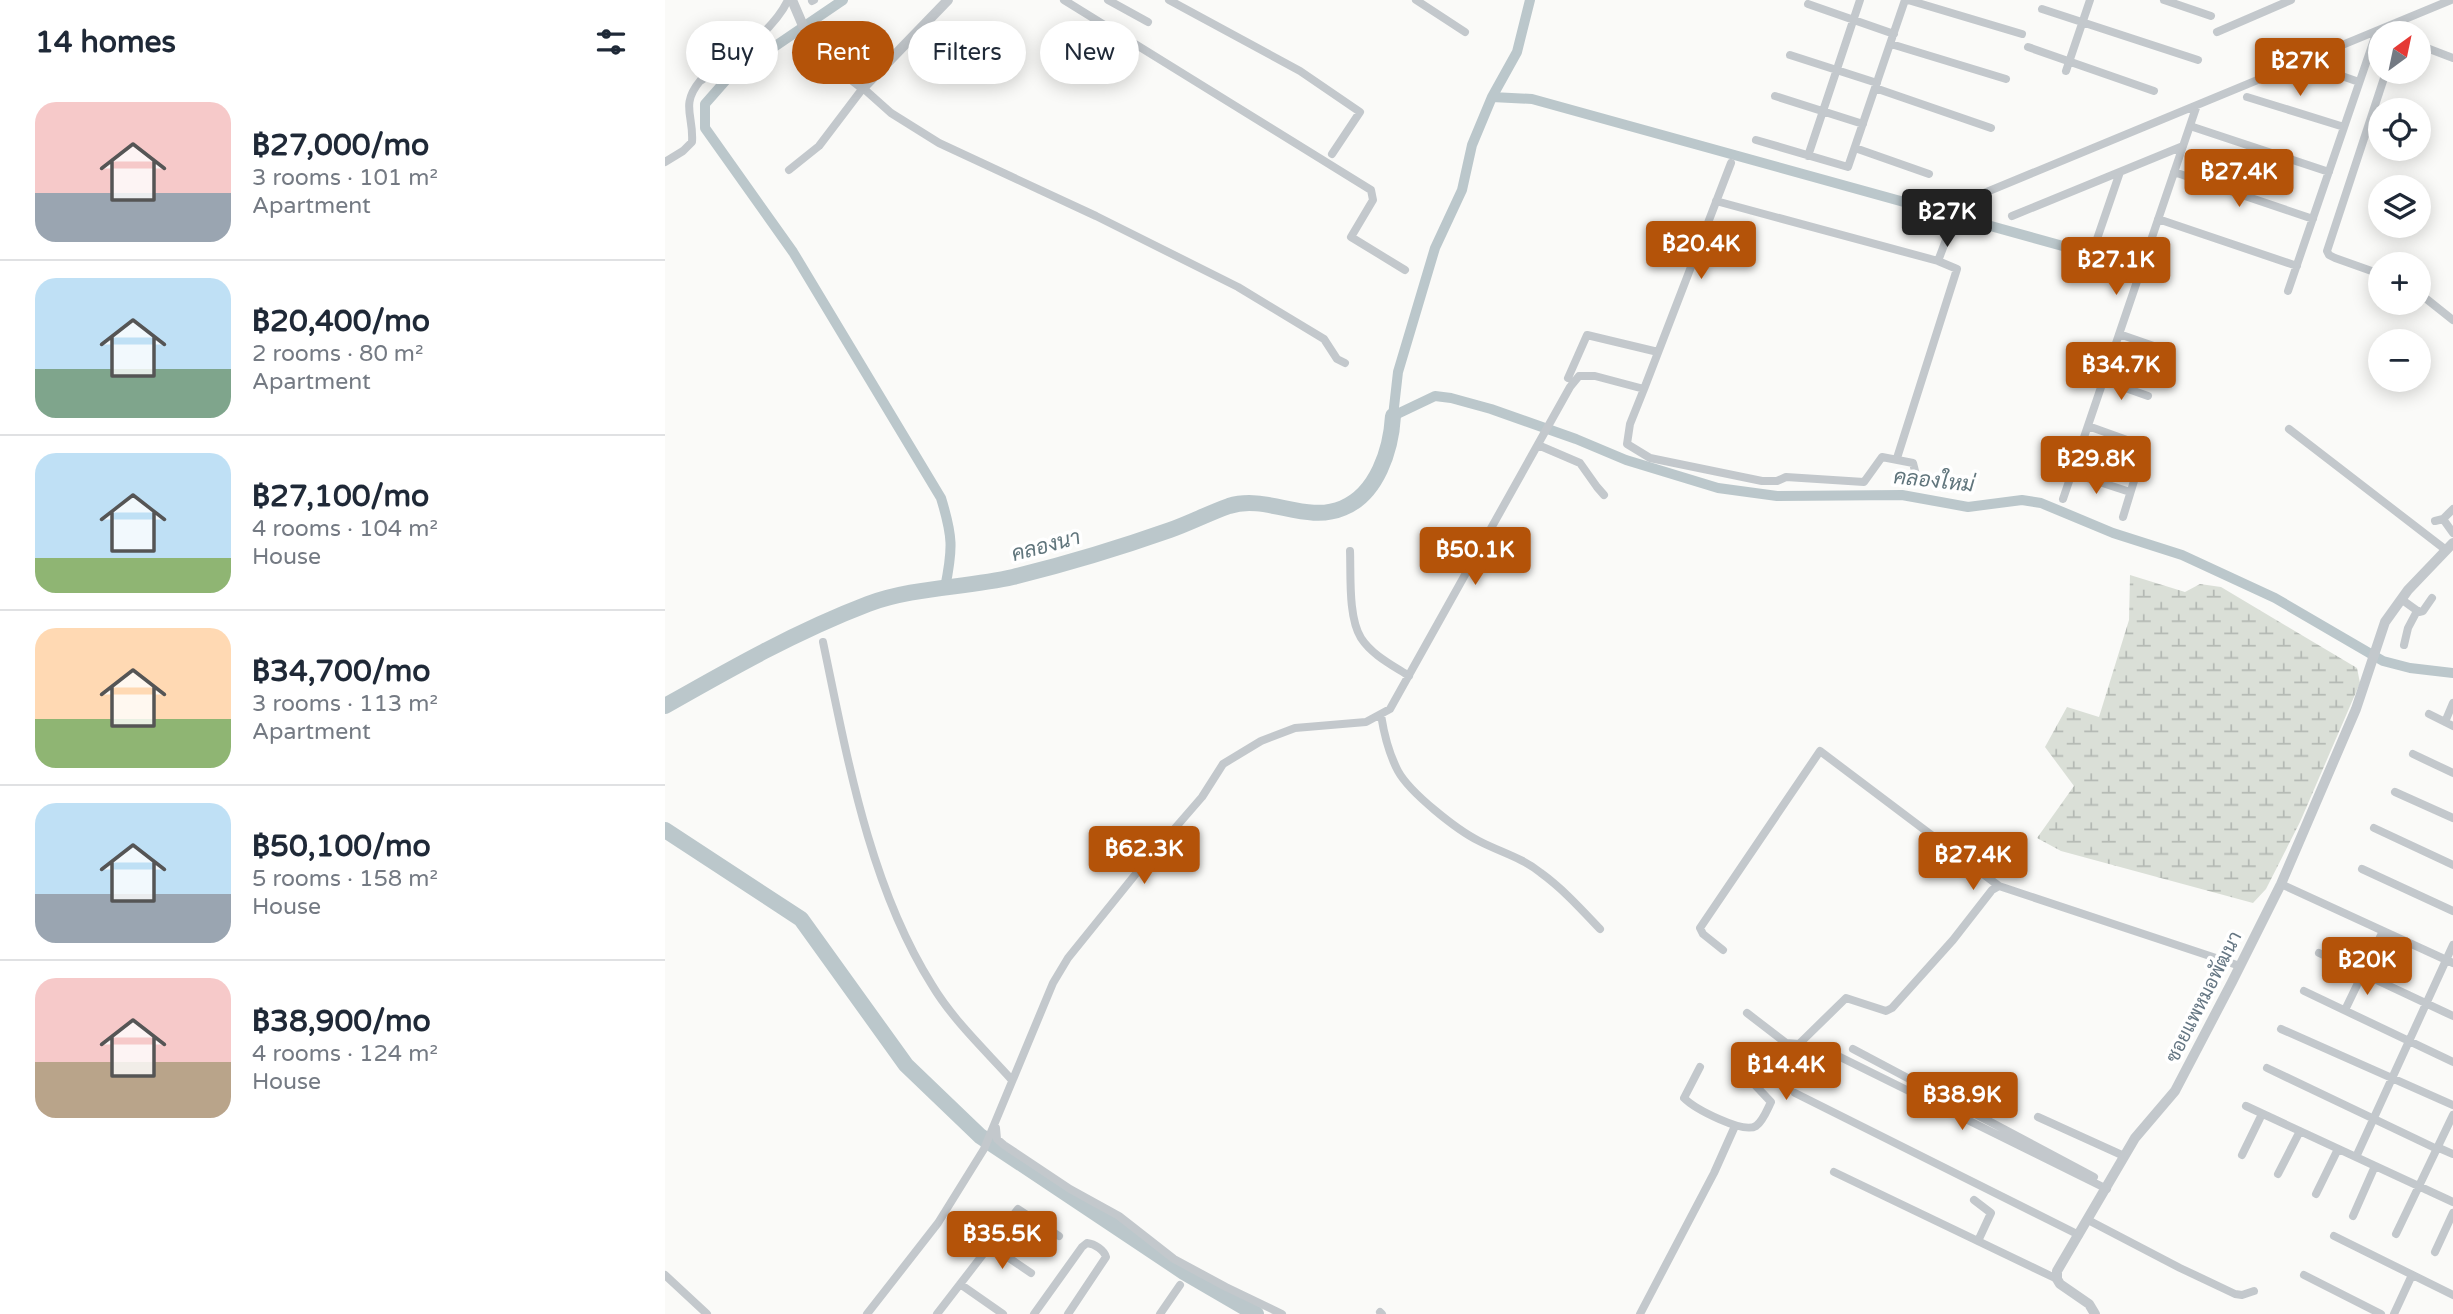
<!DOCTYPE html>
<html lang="en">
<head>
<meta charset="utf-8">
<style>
  :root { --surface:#fff; --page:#f6f6f7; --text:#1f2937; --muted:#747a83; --line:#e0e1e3; --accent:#b45309 }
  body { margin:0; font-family:"Varela Round",Sarabun,sans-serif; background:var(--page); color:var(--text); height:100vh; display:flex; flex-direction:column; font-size:26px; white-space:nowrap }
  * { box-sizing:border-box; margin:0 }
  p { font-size:23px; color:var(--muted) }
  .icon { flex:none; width:38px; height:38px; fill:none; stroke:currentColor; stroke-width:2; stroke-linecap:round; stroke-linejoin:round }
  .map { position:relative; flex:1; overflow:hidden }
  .details { display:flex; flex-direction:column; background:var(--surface); width:665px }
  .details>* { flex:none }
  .hud { position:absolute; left:21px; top:21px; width:665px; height:63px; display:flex; gap:14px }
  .needle { width:46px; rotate:33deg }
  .buttons { position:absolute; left:1703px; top:21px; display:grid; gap:14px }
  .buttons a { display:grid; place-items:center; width:63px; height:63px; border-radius:50%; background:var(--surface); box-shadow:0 4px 18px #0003; font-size:35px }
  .price { position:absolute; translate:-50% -60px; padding:0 16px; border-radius:7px; background:var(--accent); color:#fff; font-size:23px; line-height:46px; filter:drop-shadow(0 2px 4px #0008) }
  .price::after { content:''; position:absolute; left:50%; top:42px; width:21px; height:16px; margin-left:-10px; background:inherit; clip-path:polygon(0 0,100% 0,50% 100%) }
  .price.active { background:#222; color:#fff }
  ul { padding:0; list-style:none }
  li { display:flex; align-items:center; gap:21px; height:175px; padding:0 35px }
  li+li { border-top:2px solid var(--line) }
  li span { display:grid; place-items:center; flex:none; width:196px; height:140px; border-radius:21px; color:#555 }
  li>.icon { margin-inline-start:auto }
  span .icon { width:84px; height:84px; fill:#fffc; stroke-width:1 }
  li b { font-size:30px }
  h2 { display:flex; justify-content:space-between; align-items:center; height:84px; padding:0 35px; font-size:30px }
  .pill { padding:0 24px; border-radius:32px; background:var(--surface); box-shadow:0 4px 18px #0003; font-size:24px; line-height:63px }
  .pill.active { background:var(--accent); color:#fff }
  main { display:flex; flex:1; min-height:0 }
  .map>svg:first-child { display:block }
</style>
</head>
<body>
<main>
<section class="details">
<h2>14 homes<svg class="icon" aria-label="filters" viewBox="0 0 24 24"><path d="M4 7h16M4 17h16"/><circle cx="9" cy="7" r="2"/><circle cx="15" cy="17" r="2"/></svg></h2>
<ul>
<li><span style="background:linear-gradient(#f6c9c9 65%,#9aa5b1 0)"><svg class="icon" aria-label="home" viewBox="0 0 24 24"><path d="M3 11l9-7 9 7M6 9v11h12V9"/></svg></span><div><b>฿27,000/mo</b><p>3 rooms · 101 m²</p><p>Apartment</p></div></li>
<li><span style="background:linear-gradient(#bfe0f5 65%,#7fa58c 0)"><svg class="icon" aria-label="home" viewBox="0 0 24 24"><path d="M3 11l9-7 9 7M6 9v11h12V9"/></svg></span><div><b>฿20,400/mo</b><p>2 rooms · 80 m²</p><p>Apartment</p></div></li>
<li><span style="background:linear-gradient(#bfe0f5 75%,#8fb573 0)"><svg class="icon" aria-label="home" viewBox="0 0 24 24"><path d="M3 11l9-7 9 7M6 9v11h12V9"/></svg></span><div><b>฿27,100/mo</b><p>4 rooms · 104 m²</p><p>House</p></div></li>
<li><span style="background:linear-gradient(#ffd9b3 65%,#8fb573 0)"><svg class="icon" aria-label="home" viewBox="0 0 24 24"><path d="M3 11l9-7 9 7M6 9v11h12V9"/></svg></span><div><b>฿34,700/mo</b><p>3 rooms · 113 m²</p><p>Apartment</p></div></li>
<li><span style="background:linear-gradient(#bfe0f5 65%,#9aa5b1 0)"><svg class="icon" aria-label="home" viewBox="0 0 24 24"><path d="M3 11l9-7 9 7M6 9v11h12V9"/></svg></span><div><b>฿50,100/mo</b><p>5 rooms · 158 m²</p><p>House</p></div></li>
<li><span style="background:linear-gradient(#f6c9c9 60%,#b9a48a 0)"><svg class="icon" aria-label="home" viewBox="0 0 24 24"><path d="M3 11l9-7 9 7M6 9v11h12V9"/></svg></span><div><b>฿38,900/mo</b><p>4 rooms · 124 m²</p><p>House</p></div></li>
</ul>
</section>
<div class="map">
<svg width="1788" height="1314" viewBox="0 0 1788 1314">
  <defs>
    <pattern id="wetland-marsh" width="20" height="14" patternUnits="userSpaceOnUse" patternTransform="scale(1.75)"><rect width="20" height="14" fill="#dadfd7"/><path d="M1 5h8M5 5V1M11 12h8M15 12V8" fill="none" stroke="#b4b9b4"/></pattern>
  </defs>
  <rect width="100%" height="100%" fill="#fafaf8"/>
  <path fill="url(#wetland-marsh)" d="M1465 575 1520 592 1535 584 1556 587 1692 668 1695 683 1635 822 1601 889 1588 903 1396 851 1372 838 1409 786 1380 747 1402 707 1434 717 1464 620Z"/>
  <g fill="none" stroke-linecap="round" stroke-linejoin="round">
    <path stroke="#bbc7cb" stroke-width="10" d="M178 0 62 79 40 104V128L128 252 276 498C288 537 288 548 280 588
      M865 0 852 52 827 97 807 145 797 190 770 248 733 372 728 416 770 396 786 398 826 409 911 439 961 460 1053 488 1112 496 1237 495 1303 507 1357 500 1376 503 1448 533 1517 555 1610 598 1718 661 1745 668 1788 673
      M827 97 867 99 1470 266"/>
    <path stroke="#bbc7cb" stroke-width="16" d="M0 706C65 669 132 631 203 604 249 587 300 588 348 577 401 564 454 548 505 530 525 523 544 513 564 506 602 494 641 524 678 508 712 494 726 450 728 416
      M0 830 136 919 241 1065 315 1136 519 1272 591 1314"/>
    <path stroke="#c3c8cc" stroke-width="8" d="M399 0 706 190 708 200 686 237 740 270
      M443 0 483 22
      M504 0 635 71 695 112 667 154
      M751 0 800 32
      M1243 0 1357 34
      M1499 0 1546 16
      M147 1 149 0
      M1143 4 1229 34
      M1377 9 1533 60
      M1552 32 1626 0
      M1226 44 1341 79
      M1754 45 1788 58
      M1363 47 1489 91
      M1125 55 1212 83
      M1651 67 1694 82
      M1401 71 1425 0
      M1210 88 1326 128
      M1110 96 1198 124
      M1582 97 1679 127
      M1525 126 1664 172
      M1091 140 1183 167 1240 0
      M1190 148 1264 174
      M1143 156 1195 0
      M0 162 18 151 27 142C29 116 15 105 35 81 65 62 108 32 123 0
      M124 170 154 146 198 88 226 113 274 143 431 216 573 287 659 339 672 359 680 363
      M1509 172 1648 219
      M1051 201 1273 261 1292 269 1232 458
      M1347 216 1518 146
      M1493 219 1632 266
      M1432 239 1455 172
      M1273 261 1295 203 1786 0
      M1715 274 1670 258 1664 255 1662 251 1721 72
      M1623 291 1712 31
      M1754 293 1788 320
      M1454 334 1506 352
      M903 378 922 335 993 352
      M1438 380 1483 396
      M979 389 1066 163
      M1423 426 1462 440
      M1624 429 1781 550
      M873 445 915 463 932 487 939 495
      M1407 473 1465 492
      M1398 499 1532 105
      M1458 517 1476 458
      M1778 519 1788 533
      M1770 521 1778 519 1788 509
      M685 551C686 575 683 617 696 638 707 655 727 665 744 676
      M1736 599 1754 612 1758 611 1767 598
      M158 642C182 756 204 885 267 985 288 1020 319 1049 346 1079
      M1739 645 1743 628 1752 611
      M1764 714 1788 726
      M716 715C719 734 724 754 733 771 745 793 792 830 814 841 835 852 858 858 876 873 898 889 916 909 935 929
      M1780 722 1788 703
      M1748 754 1788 773
      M1730 792 1788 818
      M1709 828 1788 865
      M1697 869 1788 911
      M1616 884 1788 963
      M1058 950 1038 934 1035 928 1155 751 1334 886
      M1654 953 1788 1016
      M1639 991 1788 1062
      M1680 1010 1718 931
      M1082 1013 1121 1043 1134 1044 1181 998 1221 1011 1227 1008 1288 940 1327 890 1334 886 1575 966
      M1616 1029 1788 1105
      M1188 1049 1429 1177
      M1165 1052 1442 1189
      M1035 1067 1019 1098C1030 1109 1078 1134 1091 1126 1098 1121 1102 1110 1106 1102L1073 1067
      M1602 1068 1772 1149
      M1130 1093 1414 1235
      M1581 1106 1788 1202
      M1373 1117 1459 1156
      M331 1128 332 1139 339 1145 405 1189 454 1216 509 1259 561 1287 617 1314
      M1774 1148 1788 1154
      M1577 1155 1597 1114
      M1691 1157 1788 945
      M1169 1172 1392 1279
      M1613 1174 1635 1131
      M1651 1194 1673 1149
      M1309 1200 1326 1213 1313 1241
      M1688 1216 1710 1166
      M1423 1220 1515 1268 1570 1294 1577 1295 1589 1291
      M1731 1234 1788 1115
      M1669 1236 1788 1295
      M325 1245 366 1273
      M1770 1252 1788 1213
      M0 1275 42 1314
      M1639 1275 1716 1314
      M295 1284 338 1314
      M715 1312 717 1314
      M202 1314 273 1223 319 1149 388 983 403 958 478 865 537 797 558 764 596 741 630 728 701 722 725 709 905 387 914 376H930L979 389 965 424 962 444 985 458 1097 481H1112L1121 477 1199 482 1217 457 1248 463 1251 475
      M272 1314 353 1209 394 1236
      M369 1314 417 1247 422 1243C430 1244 439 1250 441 1257L403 1314
      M495 1314 515 1285
      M975 1314 1049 1173 1070 1126
      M1729 1314 1747 1275"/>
    <path stroke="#c3c8cc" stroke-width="10" d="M127 0 148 49 198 88 283 0
      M1430 1314 1424 1304 1395 1284 1392 1279V1271L1470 1138 1510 1091 1567 982 1616 884 1691 709 1720 622 1743 590 1788 543"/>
  </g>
  <g text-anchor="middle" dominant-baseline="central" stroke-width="7" stroke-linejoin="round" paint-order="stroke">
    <g font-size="19" fill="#657683" stroke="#fff">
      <text transform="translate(1539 997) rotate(-63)">ซอยแพหมอพัฒนา</text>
    </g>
    <g font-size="21" font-style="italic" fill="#60757c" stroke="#fff">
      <text transform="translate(1269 481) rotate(6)">คลองใหม่</text>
      <text transform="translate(381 546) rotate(-15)">คลองนา</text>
    </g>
  </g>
</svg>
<div class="buttons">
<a><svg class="needle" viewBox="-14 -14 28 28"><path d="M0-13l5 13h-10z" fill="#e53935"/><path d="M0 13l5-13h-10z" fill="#747a83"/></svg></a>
<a><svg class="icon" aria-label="locate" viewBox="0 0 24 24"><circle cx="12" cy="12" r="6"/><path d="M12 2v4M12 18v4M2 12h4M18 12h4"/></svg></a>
<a><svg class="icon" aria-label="layers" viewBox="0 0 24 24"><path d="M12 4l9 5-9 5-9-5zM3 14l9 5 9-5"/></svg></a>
<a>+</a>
<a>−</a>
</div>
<b class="price" style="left:1635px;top:98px">฿27K</b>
<b class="price" style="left:1574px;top:209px">฿27.4K</b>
<b class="price active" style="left:1282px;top:249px">฿27K</b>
<b class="price" style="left:1036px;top:281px">฿20.4K</b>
<b class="price" style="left:1451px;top:297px">฿27.1K</b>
<b class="price" style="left:1456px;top:402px">฿34.7K</b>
<b class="price" style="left:1431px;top:496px">฿29.8K</b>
<b class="price" style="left:810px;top:587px">฿50.1K</b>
<b class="price" style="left:479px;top:886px">฿62.3K</b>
<b class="price" style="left:1308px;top:892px">฿27.4K</b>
<b class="price" style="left:1702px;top:997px">฿20K</b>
<b class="price" style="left:1121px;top:1102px">฿14.4K</b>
<b class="price" style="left:1297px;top:1132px">฿38.9K</b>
<b class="price" style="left:337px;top:1271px">฿35.5K</b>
<div class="hud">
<a class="pill">Buy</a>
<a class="pill active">Rent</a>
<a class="pill">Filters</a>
<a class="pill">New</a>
</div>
</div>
</main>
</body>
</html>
